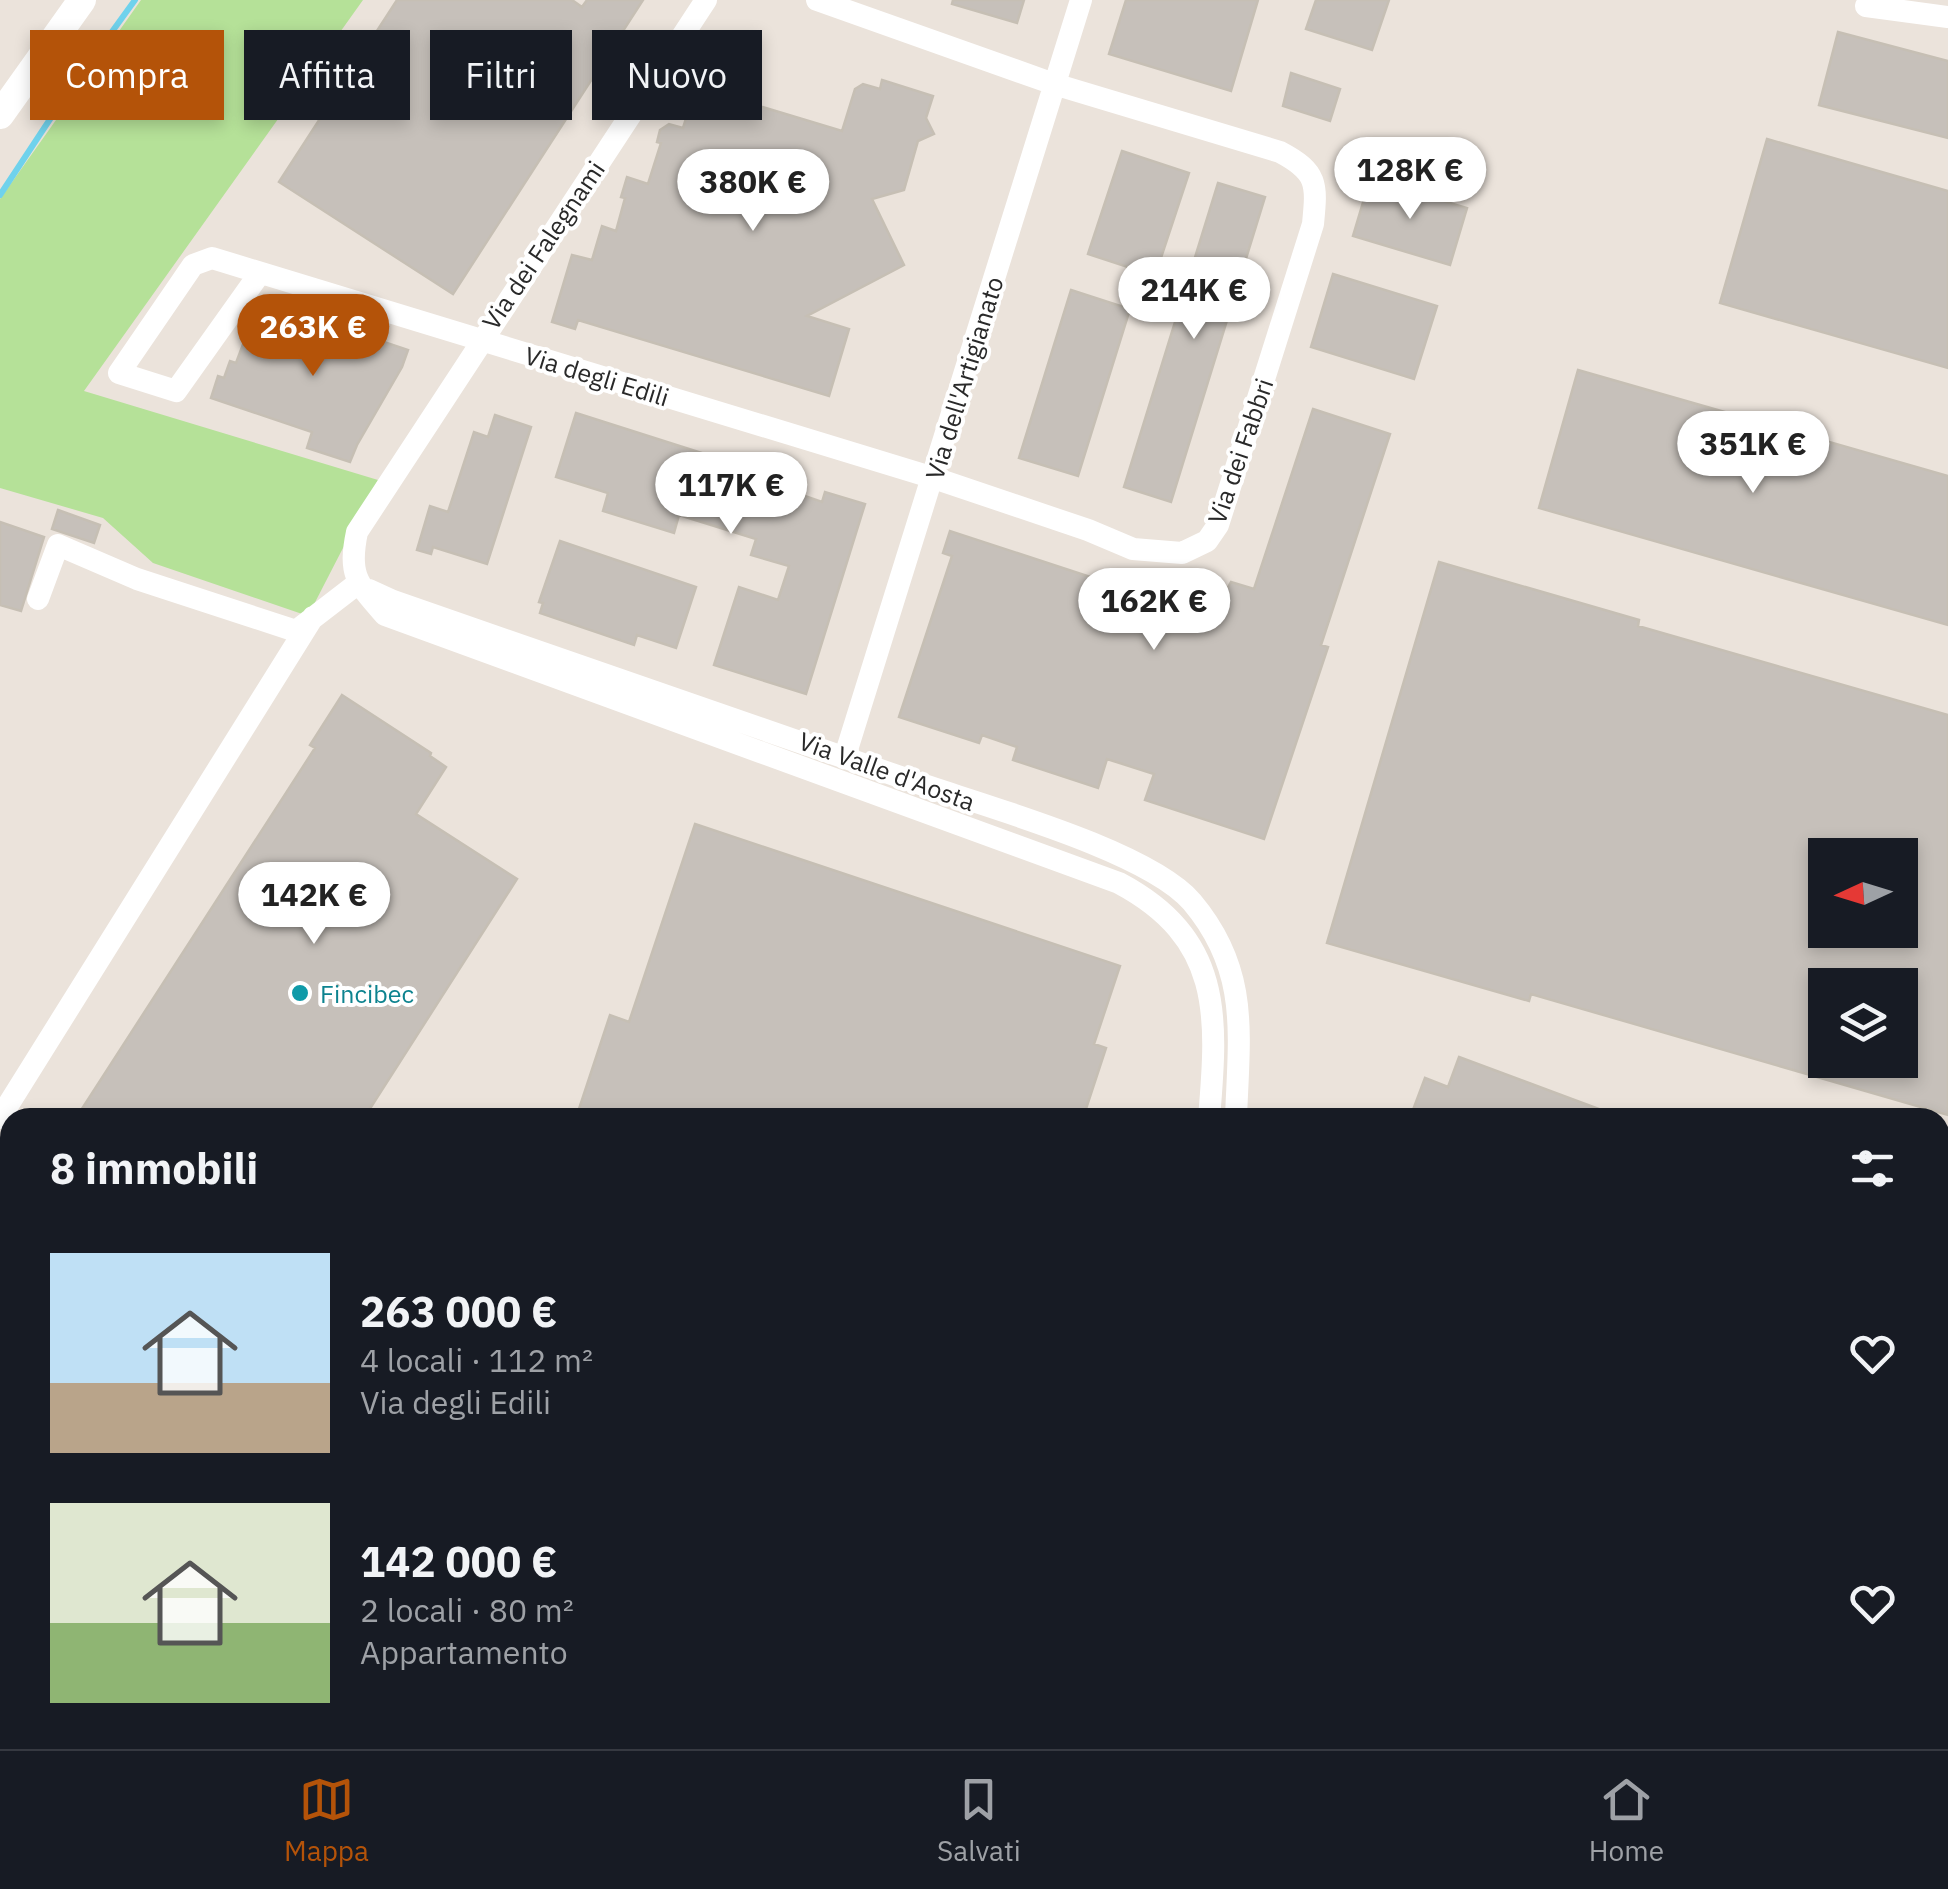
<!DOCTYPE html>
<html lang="it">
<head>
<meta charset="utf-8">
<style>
  :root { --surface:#171b24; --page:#242831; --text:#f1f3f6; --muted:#9ea1a6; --line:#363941; --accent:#b45309 }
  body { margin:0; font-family:"IBM Plex Sans",sans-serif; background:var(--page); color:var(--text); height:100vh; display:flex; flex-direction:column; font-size:38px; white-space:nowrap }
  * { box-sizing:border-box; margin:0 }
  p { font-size:32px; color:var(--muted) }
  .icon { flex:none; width:55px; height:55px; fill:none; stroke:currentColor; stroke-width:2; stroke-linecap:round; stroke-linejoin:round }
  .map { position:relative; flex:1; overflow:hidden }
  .drawer { position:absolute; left:0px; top:1108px; width:1950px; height:642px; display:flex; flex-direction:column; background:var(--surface); border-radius:30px 30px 0 0; box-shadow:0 5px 15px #0003 }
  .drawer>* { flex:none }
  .top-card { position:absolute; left:30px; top:30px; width:1000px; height:90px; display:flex; gap:20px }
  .needle { width:65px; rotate:266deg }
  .fabs { position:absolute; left:1808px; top:838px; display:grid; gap:20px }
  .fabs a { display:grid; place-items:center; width:110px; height:110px; border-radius:0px; background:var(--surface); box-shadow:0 5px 15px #0003; font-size:50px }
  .price { position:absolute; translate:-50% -85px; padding:0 22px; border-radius:35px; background:#fff; color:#222; font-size:32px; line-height:65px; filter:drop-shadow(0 2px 5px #0008) }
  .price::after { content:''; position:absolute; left:50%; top:60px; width:30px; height:22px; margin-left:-15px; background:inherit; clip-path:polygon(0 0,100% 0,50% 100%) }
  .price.active { background:var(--accent); color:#fff }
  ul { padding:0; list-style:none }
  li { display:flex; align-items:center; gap:30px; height:250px; padding:0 50px }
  li span { display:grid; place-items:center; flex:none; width:280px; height:200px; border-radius:0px; color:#555 }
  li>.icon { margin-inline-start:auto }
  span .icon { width:120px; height:120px; fill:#fffc; stroke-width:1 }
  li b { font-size:42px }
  h2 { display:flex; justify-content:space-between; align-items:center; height:120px; padding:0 50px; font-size:42px }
  .tag { padding:0 35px; border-radius:0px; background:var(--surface); box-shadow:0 5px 15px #0003; font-size:35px; line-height:90px }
  .tag.active { background:var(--accent); color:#fff }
  .tabs { display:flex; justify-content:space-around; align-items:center; height:140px; border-top:2px solid var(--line); background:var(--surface); font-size:28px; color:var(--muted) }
  .tabs a { display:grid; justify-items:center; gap:5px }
  .tabs .active { color:var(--accent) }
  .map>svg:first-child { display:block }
</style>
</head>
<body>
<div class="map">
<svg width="1948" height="1749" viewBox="0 0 1948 1749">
  <rect width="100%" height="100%" fill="#ebe3db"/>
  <path fill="#b5e198" d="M141 0H363L84 391 378 480 308 616 153 563 103 518 0 488V199Z"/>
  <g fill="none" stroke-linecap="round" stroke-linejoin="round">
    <path stroke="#6fd2ec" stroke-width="6" d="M0 195 64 98 135 0"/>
  </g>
  <path fill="#c6c0ba" stroke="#c6bfb4" stroke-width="2.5" fill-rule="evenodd" d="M397 0H572L582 7 587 0H643L453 294 279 182Z
    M953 0H1024L1017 23 952 4Z
    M1126 0H1258L1231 91 1109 54Z
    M1316 0H1389L1372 50 1306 29Z
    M1838 32 1948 61V138L1819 105Z
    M1291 73 1340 89 1330 121 1283 106Z
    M882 80 933 96 926 118 934 134 918 141 904 190 872 199 904 265 807 316 849 329 829 396 578 320 575 329 552 322 572 255 592 260 602 226 616 231 625 198 621 197 627 177 648 184 661 143 657 142 660 130 669 124 683 128 696 87 842 131 855 89 863 84 880 89Z
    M1767 139 1948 191V368L1720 303Z
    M1122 151 1189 173 1155 276 1088 254Z
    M1370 179 1467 208 1450 265 1353 236Z
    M1218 183 1265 197 1171 502 1124 487Z
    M1333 274 1437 306 1414 379 1311 347Z
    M1071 290 1130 309 1078 476 1019 458Z
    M268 303 408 350 402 367 357 445 350 462 307 448 312 432 211 398 218 376 224 378 230 361 236 363 245 339 255 342Z
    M1578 370 1948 476V625L1539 508Z
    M1313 409 1390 434 1321 645 1328 647 1264 839 1145 800 1154 774 1107 759 1098 788 1013 760 1017 747 982 735 979 743 899 717 952 556 943 553 950 531 1203 614 1213 585 1227 589 1231 582 1254 589Z
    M576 413 802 485 799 494 822 502 825 492 865 504 806 694 714 665 739 587 778 600 789 566 751 555 756 539 679 515 674 533 603 511 608 493 556 477Z
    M495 415 531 427 487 564 433 547 431 554 417 550 430 506 448 512 474 432 488 437Z
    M58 510 100 525 94 543 52 529Z
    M0 522 44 537 21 611 0 605Z
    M560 541 696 587 676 648 637 635 634 645 540 613 543 603 539 602Z
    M1439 562 1639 620 1638 626 1948 715V1115L1531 994 1529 1001 1327 943ZM1825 855H1900V930H1825ZM1825 985H1900V1060H1825Z
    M342 695 431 753 430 756 446 767 416 814 517 879 364 1118H76L315 748 310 745Z
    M695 824 1120 966 1094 1044 1106 1048 1083 1118H576L610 1015 629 1022Z
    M1459 1057 1618 1116V1118H1410L1425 1078 1448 1087Z"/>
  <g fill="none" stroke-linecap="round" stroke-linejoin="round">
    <path stroke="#fff" stroke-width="11" d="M1166 1749 1169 1740"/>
    <path stroke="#fff" stroke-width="22" d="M706 0 357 532C348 575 357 583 385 615L1119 883C1222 938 1218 1014 1209 1118
      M1866 6 1948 17
      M260 273 176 391 119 373 193 265 212 258 934 478 1088 530 1133 549 1182 553 1207 541 1218 525 1313 224C1317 184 1318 172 1280 152L1054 84 817 0
      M369 590 393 601C565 660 737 720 909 780 977 804 1148 850 1192 902 1250 971 1239 1034 1236 1118
      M38 599 58 545 137 579 296 631 357 584
      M845 756 1081 0
      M0 1118 313 617
      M1940 1611 1948 1614
      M1940 1719 1948 1722"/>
    <path stroke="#fff" stroke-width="28" d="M0 115 82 0"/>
  </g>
  <circle fill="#0f9aa8" stroke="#fff" stroke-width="4" cx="300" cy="993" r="10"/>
  <g text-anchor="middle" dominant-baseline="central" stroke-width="8" stroke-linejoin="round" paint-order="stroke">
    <g font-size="25" fill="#292929" stroke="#fff">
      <text transform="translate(543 245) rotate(-56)">Via dei Falegnami</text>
      <text transform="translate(597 376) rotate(17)">Via degli Edili</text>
      <text transform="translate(964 378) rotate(-73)">Via dell'Artigianato</text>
      <text transform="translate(1240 451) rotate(-71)">Via dei Fabbri</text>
      <text transform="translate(887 771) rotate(20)">Via Valle d'Aosta</text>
    </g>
    <g font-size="25" fill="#0d838f" stroke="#fff" text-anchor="start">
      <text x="320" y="993">Fincibec</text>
    </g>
  </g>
</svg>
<div class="fabs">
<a><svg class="needle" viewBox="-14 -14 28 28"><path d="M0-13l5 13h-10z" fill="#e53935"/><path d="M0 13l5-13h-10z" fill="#9ea1a6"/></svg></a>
<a><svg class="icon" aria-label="layers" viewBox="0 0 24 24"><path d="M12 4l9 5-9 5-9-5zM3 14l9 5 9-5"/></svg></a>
</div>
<b class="price" style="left:1410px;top:222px">128K €</b>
<b class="price" style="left:753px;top:234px">380K €</b>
<b class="price" style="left:1194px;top:342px">214K €</b>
<b class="price active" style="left:313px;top:379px">263K €</b>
<b class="price" style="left:1753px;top:496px">351K €</b>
<b class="price" style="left:731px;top:537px">117K €</b>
<b class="price" style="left:1154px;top:653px">162K €</b>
<b class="price" style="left:314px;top:947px">142K €</b>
<div class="top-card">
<a class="tag active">Compra</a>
<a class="tag">Affitta</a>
<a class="tag">Filtri</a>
<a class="tag">Nuovo</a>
</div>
<section class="drawer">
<h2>8 immobili<svg class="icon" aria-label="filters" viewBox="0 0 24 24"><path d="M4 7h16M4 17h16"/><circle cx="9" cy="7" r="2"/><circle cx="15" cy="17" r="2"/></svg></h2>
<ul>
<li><span style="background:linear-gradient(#bfe0f5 65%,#b9a48a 0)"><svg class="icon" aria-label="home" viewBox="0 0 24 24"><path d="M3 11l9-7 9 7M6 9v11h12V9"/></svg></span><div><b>263 000 €</b><p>4 locali · 112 m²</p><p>Via degli Edili</p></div><svg class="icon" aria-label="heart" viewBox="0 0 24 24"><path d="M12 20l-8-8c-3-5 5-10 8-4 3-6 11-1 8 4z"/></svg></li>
<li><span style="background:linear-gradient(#dfe7d0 60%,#8fb573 0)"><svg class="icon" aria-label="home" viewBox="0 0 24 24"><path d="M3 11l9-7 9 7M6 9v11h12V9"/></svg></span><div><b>142 000 €</b><p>2 locali · 80 m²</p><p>Appartamento</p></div><svg class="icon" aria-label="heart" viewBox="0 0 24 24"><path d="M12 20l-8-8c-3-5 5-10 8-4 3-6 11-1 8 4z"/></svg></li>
</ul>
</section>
</div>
<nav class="tabs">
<a class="active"><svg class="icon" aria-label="map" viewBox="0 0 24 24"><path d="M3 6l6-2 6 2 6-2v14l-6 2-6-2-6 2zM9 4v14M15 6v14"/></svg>Mappa</a>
<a><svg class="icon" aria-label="saved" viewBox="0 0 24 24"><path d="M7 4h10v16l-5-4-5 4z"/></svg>Salvati</a>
<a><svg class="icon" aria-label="home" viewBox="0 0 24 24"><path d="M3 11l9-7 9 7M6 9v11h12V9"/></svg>Home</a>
</nav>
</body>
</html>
